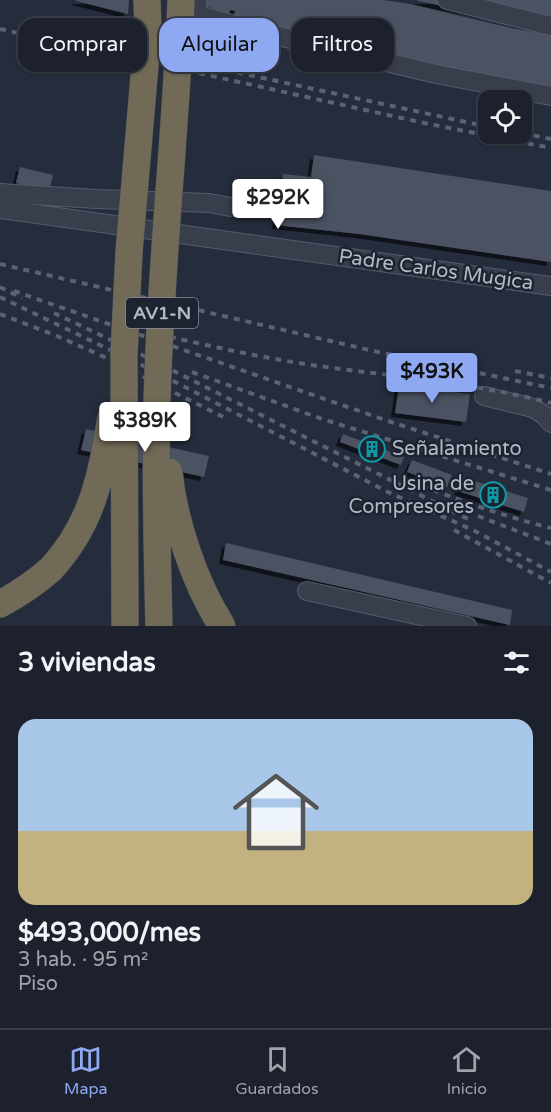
<!DOCTYPE html>
<html lang="es">
<head>
<meta charset="utf-8">
<style>
  :root { --surface:#1c212d; --page:#292e39; --text:#f1f3f6; --muted:#a0a3aa; --line:#3a3e49; --accent:#8ea9f2 }
  body { margin:0; font-family:"Varela Round",sans-serif; background:var(--page); color:var(--text); height:100vh; display:flex; flex-direction:column; font-size:22px; white-space:nowrap }
  * { box-sizing:border-box; margin:0 }
  p { font-size:20px; color:var(--muted) }
  .icon { flex:none; width:33px; height:33px; fill:none; stroke:currentColor; stroke-width:2; stroke-linecap:round; stroke-linejoin:round }
  .map { position:relative; height:626px; overflow:hidden }
  .side { display:flex; flex-direction:column; background:var(--surface); flex:1 }
  .side>* { flex:none }
  .hud { position:absolute; left:18px; top:18px; width:516px; height:54px; display:flex; gap:12px }
  .tools { position:absolute; left:478px; top:90px; display:grid; gap:12px }
  .tools a { display:grid; place-items:center; width:54px; height:54px; border-radius:12px; background:var(--surface); box-shadow:0 2px 4px #0004,0 0 0 2px var(--line); font-size:30px }
  .price { position:absolute; translate:-50% -51px; padding:0 14px; border-radius:6px; background:#fff; color:#222; font-size:20px; line-height:39px; filter:drop-shadow(0 2px 3px #0008) }
  .price::after { content:''; position:absolute; left:50%; top:36px; width:18px; height:14px; margin-left:-9px; background:inherit; clip-path:polygon(0 0,100% 0,50% 100%) }
  .price.on { background:var(--accent); color:#111 }
  ul { padding:0; list-style:none }
  li { display:grid; align-content:center; gap:12px; height:318px; padding:0 18px }
  li span { display:grid; place-items:center; height:186px; border-radius:18px; color:#555 }
  li>.icon { margin-inline-start:auto }
  span .icon { width:108px; height:108px; fill:#fffc; stroke-width:1 }
  li b { font-size:26px }
  h2 { display:flex; justify-content:space-between; align-items:center; height:72px; padding:0 18px; font-size:26px }
  .chip { padding:0 21px; border-radius:18px; background:var(--surface); box-shadow:0 2px 4px #0004,0 0 0 2px var(--line); font-size:21px; line-height:54px }
  .chip.on { background:var(--accent); color:#111 }
  .tabs { display:flex; justify-content:space-around; align-items:center; height:84px; border-top:2px solid var(--line); background:var(--surface); font-size:16px; color:var(--muted) }
  .tabs a { display:grid; justify-items:center; gap:3px }
  .tabs .on { color:var(--accent) }
  .map>svg:first-child { display:block }
</style>
</head>
<body>
<div class="map">
<svg width="551" height="626" viewBox="0 0 551 626">
  <defs>
    <filter id="shadow"><feDropShadow dx="-4" dy="4" stdDeviation="0" flood-color="#0009"/></filter>
  </defs>
  <rect width="100%" height="100%" fill="#252c3c"/>
  <path fill="#4b5264" filter="url(#shadow)" d="M76 0H129L128 14 76 1Z
    M202 0H384L410 4 511 28 551 35V89L502 81 233 20 235 11 230 10 228 18 210 14 212 8 201 5Z
    M418 0H551V28L418 1Z
    M502 94 524 98V100H501Z
    M314 155 551 191V262L359 234 276 225 283 174 311 177Z
    M20 167 53 175 49 192 16 183Z
    M399 385 470 394 466 422 395 413Z
    M86 429 209 456 204 477 81 450Z
    M343 434 404 457 401 465 340 442Z
    M412 460 452 475 447 487 407 472Z
    M462 477 528 498 524 512 458 491Z
    M226 543 512 610 510 625 223 560Z"/>
  <g fill="none" stroke-linecap="round" stroke-linejoin="round">
    <g stroke="#565c6a" stroke-width="20">
      <path id="minor" d="M197 0 198 15 274 35 436 74 551 96
        M447 0 551 26
        M0 193 96 199 209 203 230 207
        M0 209 551 286
        M484 396 533 408 544 415 551 423
        M307 591 467 626"/>
    </g>
    <g stroke="#434957" stroke-width="28">
      <path id="highway" d="M0 604C19 594 35 583 51 569"/>
    </g>
    <use href="#minor" stroke="#383e4c" stroke-width="18"/>
    <use href="#highway" stroke="#716a56" stroke-width="27"/>
    <path stroke="#5a6273" stroke-width="4" stroke-dasharray="6 6" stroke-linecap="butt" d="M0 29 424 123 551 148
      M120 47 489 127
      M522 133 551 139
      M0 264 378 352 551 388
      M0 287 22 298
      M14 291 385 420 551 474
      M0 297 154 371 390 493 475 531 551 572
      M54 313 136 352 470 520
      M0 314 57 336 102 356 227 419
      M158 334C209 346 259 357 311 365 391 376 473 383 551 403
      M515 371 551 378
      M192 372 322 419 551 490
      M411 481C457 500 503 516 551 528
      M478 516 551 544
      M454 530 551 583"/>
    <g stroke="#434957" stroke-width="28" stroke-linecap="butt">
      <path id="highway-bridge" d="M169 472C174 522 195 584 222 626
        M51 569C93 523 101 477 111 417
        M125 626 124 354 129 252 148 30 147 0
        M159 626C157 552 155 478 157 403 160 269 176 135 181 0"/>
    </g>
    <use href="#highway-bridge" stroke="#716a56" stroke-width="27"/>
  </g>
  <defs>
    <g id="building-ring" transform="scale(1.35)"><circle r="9.5" fill="#1d2331" stroke="#0f9aa8" stroke-width="1.5"/><path d="M-4-6H4V6H1V3H-1V6H-4ZM-2.5-4.3h1.7v1.8h-1.7ZM.8-4.3h1.7v1.8H.8ZM-2.5-1h1.7V.8h-1.7ZM.8-1h1.7V.8H.8Z" fill="#0f9aa8"/></g>
  </defs>
  <g fill-rule="evenodd">
    <use href="#building-ring" x="372" y="449"/>
    <use href="#building-ring" x="493" y="495"/>
  </g>
  <g text-anchor="middle" dominant-baseline="central" stroke-width="5" stroke-linejoin="round" paint-order="stroke">
    <rect fill="#1d2331" stroke="#878c9a" stroke-width="1.5" x="126" y="298" width="72" height="30" rx="4.5"/>
    <g font-size="18" font-weight="bold" fill="#b4b9c7">
      <text x="162" y="313">AV1-N</text>
    </g>
    <g font-size="20" fill="#b4b9c7" stroke="#1d2331">
      <text transform="translate(436 270) rotate(8)">Padre Carlos Mugica</text>
    </g>
    <g font-size="20" fill="#b4b9c7" stroke="#1d2331" text-anchor="start">
      <text x="392" y="449">Señalamiento</text>
      <text x="474" y="484" text-anchor="end">Usina de<tspan x="474" dy="23">Compresores</tspan></text>
    </g>
  </g>
</svg>
<div class="tools">
<a><svg class="icon" aria-label="locate" viewBox="0 0 24 24"><circle cx="12" cy="12" r="6"/><path d="M12 2v4M12 18v4M2 12h4M18 12h4"/></svg></a>
</div>
<b class="price" style="left:278px;top:230px">$292K</b>
<b class="price on" style="left:432px;top:404px">$493K</b>
<b class="price" style="left:145px;top:453px">$389K</b>
<div class="hud">
<a class="chip">Comprar</a>
<a class="chip on">Alquilar</a>
<a class="chip">Filtros</a>
</div>
</div>
<section class="side">
<h2>3 viviendas<svg class="icon" aria-label="filters" viewBox="0 0 24 24"><path d="M4 7h16M4 17h16"/><circle cx="9" cy="7" r="2"/><circle cx="15" cy="17" r="2"/></svg></h2>
<ul>
<li><span style="background:linear-gradient(#a9c7e8 60%,#c2b280 0)"><svg class="icon" aria-label="home" viewBox="0 0 24 24"><path d="M3 11l9-7 9 7M6 9v11h12V9"/></svg></span><div><b>$493,000/mes</b><p>3 hab. · 95 m²</p><p>Piso</p></div></li>
</ul>
</section>
<nav class="tabs">
<a class="on"><svg class="icon" aria-label="map" viewBox="0 0 24 24"><path d="M3 6l6-2 6 2 6-2v14l-6 2-6-2-6 2zM9 4v14M15 6v14"/></svg>Mapa</a>
<a><svg class="icon" aria-label="saved" viewBox="0 0 24 24"><path d="M7 4h10v16l-5-4-5 4z"/></svg>Guardados</a>
<a><svg class="icon" aria-label="home" viewBox="0 0 24 24"><path d="M3 11l9-7 9 7M6 9v11h12V9"/></svg>Inicio</a>
</nav>
</body>
</html>
